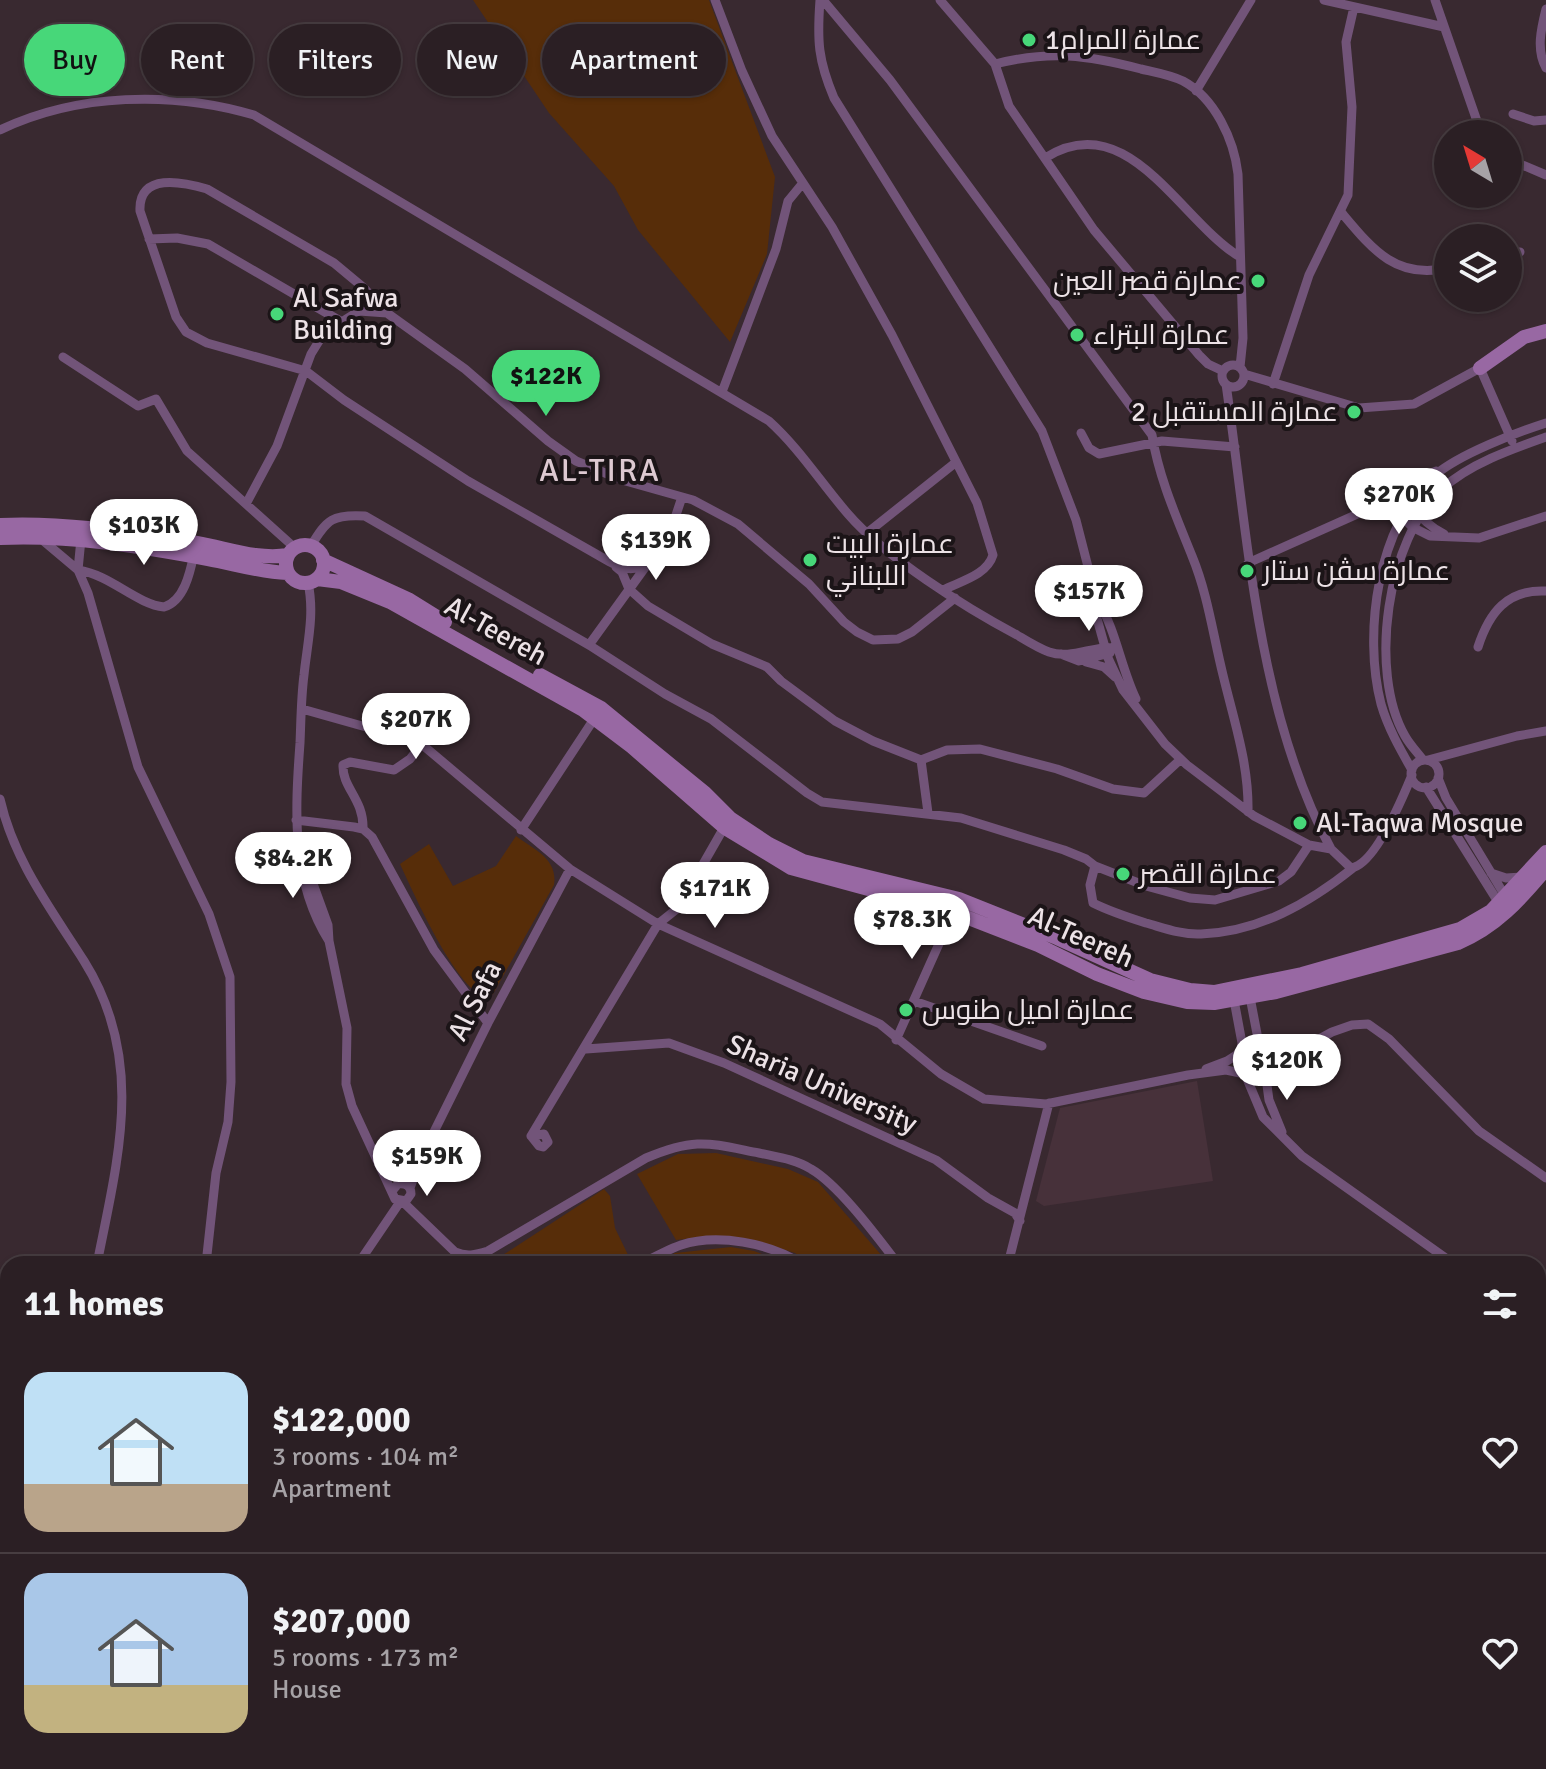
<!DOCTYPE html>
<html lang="en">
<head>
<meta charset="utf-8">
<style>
  :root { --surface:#2b1f24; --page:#33272c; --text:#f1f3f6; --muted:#a6a2a6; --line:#473d41; --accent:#47d779 }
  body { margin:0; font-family:Signika,Cairo,sans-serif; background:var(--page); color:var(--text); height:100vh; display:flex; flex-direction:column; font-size:30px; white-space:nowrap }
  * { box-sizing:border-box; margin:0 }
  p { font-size:26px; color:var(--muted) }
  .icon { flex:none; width:44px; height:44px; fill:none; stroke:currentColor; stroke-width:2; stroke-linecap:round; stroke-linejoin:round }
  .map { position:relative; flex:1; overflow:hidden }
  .details { position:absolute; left:0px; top:1256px; width:1546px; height:514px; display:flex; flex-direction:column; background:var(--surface); border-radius:24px 24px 0 0; box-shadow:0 2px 6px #0004,0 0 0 2px var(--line) }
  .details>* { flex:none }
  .hud { position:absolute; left:24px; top:24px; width:800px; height:72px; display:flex; gap:16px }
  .needle { width:52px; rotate:322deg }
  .fabs { position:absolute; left:1434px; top:120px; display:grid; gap:16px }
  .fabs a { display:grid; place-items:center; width:88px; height:88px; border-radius:50%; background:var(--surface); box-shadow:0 2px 6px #0004,0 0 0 2px var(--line); font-size:40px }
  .price { position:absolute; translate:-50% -68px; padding:0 18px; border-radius:28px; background:#fff; color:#222; font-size:26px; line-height:52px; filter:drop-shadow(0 2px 4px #0008) }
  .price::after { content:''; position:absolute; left:50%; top:48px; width:24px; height:18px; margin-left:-12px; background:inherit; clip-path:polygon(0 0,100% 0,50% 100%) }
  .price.current { background:var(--accent); color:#111 }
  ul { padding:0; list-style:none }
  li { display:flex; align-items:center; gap:24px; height:200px; padding:0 24px }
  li+li { border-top:2px solid var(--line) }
  li span { display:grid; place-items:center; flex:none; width:224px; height:160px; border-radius:24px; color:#555 }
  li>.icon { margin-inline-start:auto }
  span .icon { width:96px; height:96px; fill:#fffc; stroke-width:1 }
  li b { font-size:34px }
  h2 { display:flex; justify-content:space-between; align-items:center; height:96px; padding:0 24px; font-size:34px }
  .pill { padding:0 28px; border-radius:36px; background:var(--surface); box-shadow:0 2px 6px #0004,0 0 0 2px var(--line); font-size:28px; line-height:72px }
  .pill.current { background:var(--accent); color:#111 }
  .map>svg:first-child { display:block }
</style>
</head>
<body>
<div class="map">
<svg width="1546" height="1769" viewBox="0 0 1546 1769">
  <rect width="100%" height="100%" fill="#392930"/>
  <path fill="#47313a" d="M1197 1081 1213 1181 1044 1206 1036 1201 1060 1108Z"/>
  <path fill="#572d09" d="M473 0H709L775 177 767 254 730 342 638 230 614 186 549 113Z
    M516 836C535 850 558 859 554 885L493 994 485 998C454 985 415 896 400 864L429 844 453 886 496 866Z
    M716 1153 788 1169 818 1182 889 1264H812L795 1253 754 1240 709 1236 676 1240 637 1174 678 1154Z
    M604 1189 610 1196 615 1228 630 1259 622 1264H484L506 1253Z
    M731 1247 754 1251 789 1264H654L675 1253Z"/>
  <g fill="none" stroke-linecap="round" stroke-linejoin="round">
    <path stroke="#725479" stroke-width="9" d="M715 0 742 71 772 136 832 227 892 335 977 503 993 555C987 575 961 581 943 590
      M820 0C817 41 818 60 834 98L1042 431 1076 520 1096 598V615L1108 658 1123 690 1165 744 1187 765 1254 816 1309 845 1331 849 1351 868C1375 865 1403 797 1412 775
      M823 0 890 80 1152 435C1159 478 1176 516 1192 556 1208 595 1213 635 1223 675 1234 721 1249 764 1248 812
      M940 0 995 64 1009 106 1094 230 1199 355 1208 364 1223 371
      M1324 0 1444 27
      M1435 0 1478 124 1486 134
      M1546 9C1541 29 1536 50 1546 68
      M995 64C1050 50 1087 55 1141 69 1154 72 1171 75 1183 81 1215 98 1234 140 1238 174L1243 338 1240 367
      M1196 91 1251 0
      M1513 114 1534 121 1546 120
      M0 130C77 93 173 91 254 115L769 421C800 449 821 483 848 514 885 557 966 608 1017 635 1027 641 1038 648 1049 652 1071 660 1094 645 1115 648
      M1045 158C1128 105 1180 221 1240 257
      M1508 159 1546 175
      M1341 212C1372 249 1396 280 1448 268
      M149 239 177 238 208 244 342 322
      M1508 253 1520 252
      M387 313 364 288 334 263 207 189C183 182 138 172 140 211L176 317 186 332 207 343 306 371 344 400 468 481 610 562C625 570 633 571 649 564
      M63 357 138 406 156 399 187 451 295 548
      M1222 376a11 11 0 1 1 22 0a11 11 0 1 1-22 0Z
      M1244 374 1359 408 1414 404 1480 368 1512 441
      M1226 384C1248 536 1257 712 1331 849
      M1273 384 1309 275 1348 195 1352 107 1346 42 1354 7
      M722 392 776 249 788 201 802 184
      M1081 433 1089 448 1099 454 1162 441 1235 447
      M1389 493 1436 471
      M246 504 277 446 311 354 324 333 359 311 387 313 465 369 548 441 576 461 622 480 693 500 738 524 809 584 844 622 857 632 873 640 898 639 912 632 955 598
      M1363 507C1409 474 1405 515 1444 534
      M867 533 955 463
      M40 538 78 570 88 593 138 767 209 914 230 977 231 1082 228 1122 216 1173 206 1264
      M311 546C327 519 333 514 365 516L589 645 665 694 711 719 807 793 822 802 961 818 1064 850 1086 859 1095 866 1146 886 1190 898 1215 900 1279 881 1291 872 1309 845
      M1248 563 1380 504 1391 505 1412 527 1430 536 1479 538 1546 516
      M616 567 622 572 629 589 648 606 712 644 767 667 781 681 835 721 873 741 921 760 947 750 980 749 1057 769 1113 789 1144 793 1181 759
      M78 570C111 575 136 604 164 607 184 601 190 573 194 554
      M78 570 81 539
      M308 583C315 614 307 645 304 675 301 698 301 721 300 743 295 811 291 881 329 941
      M1098 601C1116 630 1121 668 1136 699
      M589 645 662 544 672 527 682 497
      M1478 647C1489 613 1507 589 1546 591
      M1061 654 1079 661 1110 653
      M1086 662 1104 667 1115 677
      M302 709 419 742 570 869 658 924 880 1024 941 1074 984 1099 1046 1104 1188 1075 1226 1070 1245 1074 1263 1117 1302 1156 1454 1264
      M921 760 928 813
      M1423 760C1417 752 1410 745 1405 736 1368 672 1387 538 1442 489 1469 464 1512 449 1546 437
      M1428 760 1517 736 1546 731
      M1411 774a14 14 0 1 1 28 0a14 14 0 1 1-28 0Z
      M1412 770C1400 749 1388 728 1381 704 1363 634 1377 524 1435 475 1460 454 1515 433 1546 423
      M1438 778 1446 798 1507 899
      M1426 787 1500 905
      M0 799C14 861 51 909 84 961 146 1060 118 1158 97 1264
      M296 820 354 827 363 829 372 837 434 950 488 1023
      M363 829C364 799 342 788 343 765L350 762 394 770 410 759 421 745
      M521 830 596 716
      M299 845 328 925 329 941 347 1028 346 1084 352 1106 395 1199 406 1201 411 1194C411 1186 406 1183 398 1184L392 1191
      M1095 866 1090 885 1093 903C1111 912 1127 917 1146 923 1164 928 1182 935 1201 934 1259 932 1309 903 1353 868
      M1491 873 1506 878 1522 877
      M1240 987 1250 997 1258 1039 1269 1061 1267 1069 1259 1075 1245 1074 1239 1061 1242 1043 1234 1000Z
      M914 1001 1042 1046
      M896 1040 955 908
      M1263 1046 1277 1050 1295 1048
      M586 1049 669 1043 724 1063 936 1160 988 1198 1015 1213 1020 1221
      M1268 1067 1332 1032 1352 1025 1368 1024 1389 1039 1479 1131 1546 1178
      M1206 1069 1227 1061 1241 1052
      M1265 1071 1269 1100 1282 1132
      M531 1136 544 1134 548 1142 543 1147 539 1146 531 1136 658 924 678 908 726 824
      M410 1188 422 1156 488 1023 570 869
      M403 1202 455 1252C467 1257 475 1255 488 1251L646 1158C696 1137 708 1143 759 1153 777 1157 795 1159 811 1169 839 1185 878 1238 898 1264
      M358 1264 400 1202
      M641 1264C654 1257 667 1250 681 1245 717 1233 770 1243 802 1264
      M1008 1264 1049 1103
      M1538 1318 1546 1322
      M1538 1437 1546 1439"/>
    <path stroke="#9868a3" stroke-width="14" d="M1480 368 1524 337 1546 331
      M0 525C67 522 131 533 197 543 227 548 257 560 288 555
      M0 538C71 535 139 546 208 559 235 564 260 572 287 573
      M286 564a19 19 0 1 1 38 0a19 19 0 1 1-38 0Z
      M323 560 408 599 445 622
      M317 579 341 582 390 602 583 710 632 747 725 828 791 868 953 912 1038 945 1097 974 1144 992 1187 1002 1214 1003 1276 992 1458 943C1496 927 1520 900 1546 869
      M540 675 601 708 705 793 730 818 769 844 803 861 959 899 1057 938 1150 980 1190 990 1214 992 1302 974 1460 929 1491 911 1546 852"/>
  </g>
  <g fill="#47d779" stroke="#1b1417" stroke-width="3">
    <circle cx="1029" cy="40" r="8"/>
    <circle cx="1258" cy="281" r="8"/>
    <circle cx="277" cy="314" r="8"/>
    <circle cx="1077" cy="335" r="8"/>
    <circle cx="1354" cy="412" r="8"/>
    <circle cx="810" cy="560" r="8"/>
    <circle cx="1247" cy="571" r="8"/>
    <circle cx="1300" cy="823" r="8"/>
    <circle cx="1123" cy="874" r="8"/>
    <circle cx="906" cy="1010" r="8"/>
  </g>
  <g text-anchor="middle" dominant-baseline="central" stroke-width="8" stroke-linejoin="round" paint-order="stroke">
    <g font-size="28" fill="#ece2e6" stroke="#1b1417" text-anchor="start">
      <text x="1045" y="40">عمارة المرام1</text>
      <text x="1242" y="281" text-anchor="end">عمارة قصر العين</text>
      <text x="293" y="298">Al Safwa<tspan x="293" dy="32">Building</tspan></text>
      <text x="1093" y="335">عمارة البتراء</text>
      <text x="1338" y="412" text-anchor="end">عمارة المستقبل 2</text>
      <text x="826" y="544">عمارة البيت<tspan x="826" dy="32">اللبناني</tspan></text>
      <text x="1263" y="571">عمارة سڤن ستار</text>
      <text x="1316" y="823">Al-Taqwa Mosque</text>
      <text x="1139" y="874">عمارة القصر</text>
      <text x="922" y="1010">عمارة اميل طنوس</text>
    </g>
    <g font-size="28" fill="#ece2e6" stroke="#1b1417">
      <text transform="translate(496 631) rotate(29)">Al-Teereh</text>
      <text transform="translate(1081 937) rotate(24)">Al-Teereh</text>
      <text transform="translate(475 1001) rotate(-63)">Al Safa</text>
      <text transform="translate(822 1084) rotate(24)">Sharia University</text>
    </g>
    <g font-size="32" letter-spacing="2" fill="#ddc9d1" stroke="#1b1417">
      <text x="600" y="470">AL-TIRA</text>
    </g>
  </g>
</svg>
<div class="fabs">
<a><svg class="needle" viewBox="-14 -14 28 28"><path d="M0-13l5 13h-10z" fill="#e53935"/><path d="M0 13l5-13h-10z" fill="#a6a2a6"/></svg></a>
<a><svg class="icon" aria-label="layers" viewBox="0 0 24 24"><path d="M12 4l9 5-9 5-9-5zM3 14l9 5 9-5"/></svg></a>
</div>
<b class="price current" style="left:546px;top:418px">$122K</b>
<b class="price" style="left:1399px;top:536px">$270K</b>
<b class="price" style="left:144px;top:567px">$103K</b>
<b class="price" style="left:656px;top:582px">$139K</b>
<b class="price" style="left:1089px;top:633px">$157K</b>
<b class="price" style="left:416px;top:761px">$207K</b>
<b class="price" style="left:293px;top:900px">$84.2K</b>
<b class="price" style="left:715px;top:930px">$171K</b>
<b class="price" style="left:912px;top:961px">$78.3K</b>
<b class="price" style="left:1287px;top:1102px">$120K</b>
<b class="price" style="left:427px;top:1198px">$159K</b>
<div class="hud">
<a class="pill current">Buy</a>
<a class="pill">Rent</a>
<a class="pill">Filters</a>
<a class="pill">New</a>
<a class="pill">Apartment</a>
</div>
<section class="details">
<h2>11 homes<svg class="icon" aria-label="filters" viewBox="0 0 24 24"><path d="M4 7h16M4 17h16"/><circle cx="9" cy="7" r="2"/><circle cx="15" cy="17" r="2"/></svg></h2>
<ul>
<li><span style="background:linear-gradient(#bfe0f5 70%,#b9a48a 0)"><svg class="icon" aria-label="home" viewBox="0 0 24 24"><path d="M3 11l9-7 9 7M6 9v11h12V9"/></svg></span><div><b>$122,000</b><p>3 rooms · 104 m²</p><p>Apartment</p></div><svg class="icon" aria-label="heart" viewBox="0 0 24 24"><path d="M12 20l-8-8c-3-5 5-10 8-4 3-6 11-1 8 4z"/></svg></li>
<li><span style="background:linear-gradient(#a9c7e8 70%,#c2b280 0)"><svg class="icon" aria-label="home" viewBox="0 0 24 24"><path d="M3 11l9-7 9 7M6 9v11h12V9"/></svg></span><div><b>$207,000</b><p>5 rooms · 173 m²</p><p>House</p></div><svg class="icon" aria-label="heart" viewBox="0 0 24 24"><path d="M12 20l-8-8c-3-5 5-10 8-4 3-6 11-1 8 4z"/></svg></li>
</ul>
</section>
</div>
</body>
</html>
